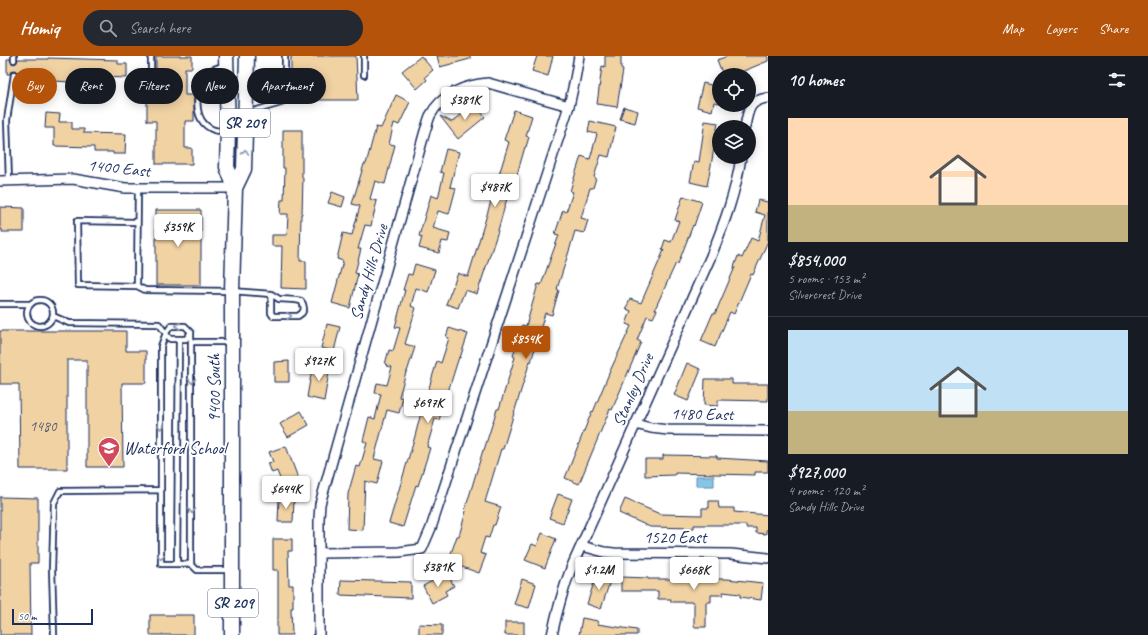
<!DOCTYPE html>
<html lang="en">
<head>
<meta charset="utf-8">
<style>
  :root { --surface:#171b24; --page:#242831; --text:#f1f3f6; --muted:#9ea1a6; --line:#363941; --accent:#b45309 }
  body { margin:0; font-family:Caveat,sans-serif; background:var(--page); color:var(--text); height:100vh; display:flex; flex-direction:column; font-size:15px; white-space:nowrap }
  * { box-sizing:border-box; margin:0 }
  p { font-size:13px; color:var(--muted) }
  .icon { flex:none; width:22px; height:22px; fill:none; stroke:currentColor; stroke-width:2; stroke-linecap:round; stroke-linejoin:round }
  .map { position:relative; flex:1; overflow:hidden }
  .side { display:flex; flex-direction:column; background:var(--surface); width:380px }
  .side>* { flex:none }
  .guide { position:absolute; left:12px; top:12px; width:380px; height:36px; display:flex; gap:8px }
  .tools { position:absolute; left:712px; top:12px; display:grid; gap:8px }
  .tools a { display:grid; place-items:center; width:44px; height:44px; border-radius:50%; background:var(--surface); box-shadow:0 2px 10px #0003; font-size:20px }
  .scale { position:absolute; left:12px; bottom:10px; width:81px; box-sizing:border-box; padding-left:4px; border:2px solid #1b2f5e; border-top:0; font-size:11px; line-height:14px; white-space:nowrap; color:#1b2f5e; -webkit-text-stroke:3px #fff; paint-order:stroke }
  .price { position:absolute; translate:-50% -34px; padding:0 9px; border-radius:4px; background:#fff; color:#222; font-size:13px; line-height:26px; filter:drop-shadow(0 1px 2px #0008) }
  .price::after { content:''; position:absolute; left:50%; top:24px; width:12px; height:9px; margin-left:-6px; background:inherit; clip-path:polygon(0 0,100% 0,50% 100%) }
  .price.selected { background:var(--accent); color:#fff }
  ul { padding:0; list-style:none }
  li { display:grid; align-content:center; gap:8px; height:212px; padding:0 20px }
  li+li { border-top:1px solid var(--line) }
  li span { display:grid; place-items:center; height:124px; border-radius:0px; color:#555 }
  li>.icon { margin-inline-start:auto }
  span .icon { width:72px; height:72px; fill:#fffc; stroke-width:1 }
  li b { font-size:17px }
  h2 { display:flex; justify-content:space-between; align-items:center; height:48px; padding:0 20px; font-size:17px }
  .pill { padding:0 14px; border-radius:18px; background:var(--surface); box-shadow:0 2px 10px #0003; font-size:14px; line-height:36px }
  .pill.selected { background:var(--accent); color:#fff }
  header { display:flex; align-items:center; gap:24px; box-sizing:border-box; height:56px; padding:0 20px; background:var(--accent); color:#fff }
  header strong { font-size:19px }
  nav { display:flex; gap:22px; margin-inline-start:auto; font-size:14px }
  .search { width:280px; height:36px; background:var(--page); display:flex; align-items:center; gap:10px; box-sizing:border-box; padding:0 14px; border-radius:22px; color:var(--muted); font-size:15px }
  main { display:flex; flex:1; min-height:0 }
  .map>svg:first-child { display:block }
</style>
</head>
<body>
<header>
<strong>Homiq</strong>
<div class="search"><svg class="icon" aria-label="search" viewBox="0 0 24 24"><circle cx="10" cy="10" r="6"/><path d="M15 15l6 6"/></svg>Search here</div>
<nav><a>Map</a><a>Layers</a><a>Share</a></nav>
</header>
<main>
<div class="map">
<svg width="768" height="579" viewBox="0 0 768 579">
  <rect width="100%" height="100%" fill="#fff"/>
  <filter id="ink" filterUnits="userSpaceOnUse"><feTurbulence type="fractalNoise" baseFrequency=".025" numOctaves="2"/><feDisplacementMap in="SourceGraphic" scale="8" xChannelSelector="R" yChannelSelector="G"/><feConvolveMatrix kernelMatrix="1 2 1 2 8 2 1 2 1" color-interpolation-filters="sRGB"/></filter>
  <g filter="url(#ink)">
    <path fill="#86c5e6" stroke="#5b89b0" d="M696 420H714V430H696Z"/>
    <path fill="#f1d2a3" stroke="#1b2f5e" d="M156 0H192V12H185V39H194V65H185V92H192V108H156V65H147V39H156Z
      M291 0H356L358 44H302V42H290V31H289L287 28H283L281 31H278V19H281L282 21 285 23 287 22 289 19H291Z
      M421 0 433 14 425 21 427 24 417 33 402 15Z
      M437 0H470V3L440 11Z
      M537 0H553L548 20 532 15Z
      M605 0H621V13L623 14 617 51 597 48 602 10 605 11Z
      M728 0H768V5L734 19H723L717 4Z
      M48 2 118 4V8H127V22L71 20V26L54 25V20H48V18H18L17 15 14 14 11 15 10 18H7V3H10L11 6 14 8 17 6 18 3H48Z
      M703 27 719 31V47L714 46 712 55 697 51Z
      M396 39 410 46 399 69 394 67 389 88 395 89 385 128 375 125 370 143 377 145 371 170 365 169 358 193H361L355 217 358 218 350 252 332 247 343 205 337 203 343 177 352 179 360 150 352 148 364 108H366L376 71 381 72Z
      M475 48 485 61 458 83 440 60 452 66Z
      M624 51 638 55 635 67 620 63Z
      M514 54 532 60 526 80 529 81 526 91H525L514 129 511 128 497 178 477 238 465 234 458 252 446 248 458 217 468 221 509 86 504 84Z
      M46 57 60 58 59 66H72V73H84V77L126 78 125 98H113V96H94V91L54 90V72H45Z
      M590 65 616 71 609 101 601 99 594 121 596 122 593 132H590L581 162 588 164 584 177 575 175 570 192 557 233 559 234 552 259 545 257 531 306 530 305 503 393H501L485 446 501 451 495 469H493L489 482 485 481 480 497 486 499 479 517 448 506 457 480H459L466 455 465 454 483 394H484L497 353H499L515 301 513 300 522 269 526 270 538 228 541 229 559 179 555 178 563 154 566 156 573 136 570 135 581 100 590 103 597 78 588 76Z
      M705 65 718 67 712 104 707 130 690 126 694 105 699 106Z
      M283 74H302V122H303L302 158H301L300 205H306V233L281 232 282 190H272V179H287L288 158H280L281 144H284L285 112H283Z
      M446 93 459 96 450 131 456 132 449 158 438 155 433 172 450 177 448 186 442 185 439 197 419 192 422 181 419 180 431 139 438 142 444 117 440 116Z
      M332 136 345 141 342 151 328 147Z
      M683 140 702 146 694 170 693 169 678 208 676 207 655 253 657 254 653 262 647 260 637 284 641 286 612 354 610 353 579 428 565 422 592 355 593 356 610 315 631 270 626 268 631 255 626 253 630 243 641 247 664 194 662 193 665 184 671 186 679 165 675 164Z
      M758 144 768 146V185L753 219 751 218 734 258 730 256 715 291 701 285 713 257 715 258 735 211H734L738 200 742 202 751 182 758 185 765 159 755 156Z
      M0 151 24 152V176H2V173H0Z
      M156 154H201V229H156Z
      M415 208 435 214 428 236 416 232 411 250 416 252 405 288 415 291 407 316H406L399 341 403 342 399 357 387 354 374 403 383 405 377 428 365 425 363 474 347 473 348 438 356 410 360 411 367 387 363 385 369 361 375 363 381 338 375 337 377 327 387 329 392 311 386 310 387 309 385 308 389 294 393 295 400 272 395 271 405 234H403L408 218 412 219Z
      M327 268 340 271 334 295 321 292Z
      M449 272 468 278 460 302 459 301 439 364 435 363 427 391 430 392 418 430 416 429 403 471 389 467 415 380 424 345H425L437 305 441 307 449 282 446 281Z
      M0 275H126V295H146V327H122L123 411H87V304H67V413H20L19 328H0Z
      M289 305V326H274V306Z
      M313 307 330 310 324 345 307 341Z
      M687 307 700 313V316L688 345 674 339Z
      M705 323H732V328H768V345L718 344V350L704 349Z
      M301 355 309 369 288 381 280 368Z
      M286 390 298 422 282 428 277 415 272 417 268 407 273 406 269 396Z
      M663 399 717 400V402L768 405V416H755V419L675 417V419L645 420V403H663Z
      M558 438 572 443 563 467 549 462Z
      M0 441 38 442V507H30L31 579H0Z
      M279 443H294L293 466H278Z
      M625 443 660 458 702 459V452H709V445H718L719 452H734V456L768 459V474H766V478L756 477V472H746V469H694V472L650 471 619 457Z
      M542 477 556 483 545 512 525 504 532 488 537 490Z
      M273 483H292V495H288L289 529H293V552H291L292 579H277V563H278V514H273Z
      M447 517 454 530 445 535 447 539 432 547 423 530Z
      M597 517 611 522 601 553 587 548Z
      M621 521 648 522V523H727L763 527 761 544 740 541V538L723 536V539H711V546H706V571H694V546H671V543H658V535H621Z
      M522 523 536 528 529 552 514 548Z
      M341 524 411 526V542L340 539Z
      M150 559H194V579H150Z
      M582 562 598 565 597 568 637 574V579H579Z
      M505 566H524V579H505Z
      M419 568 442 569V579H419Z"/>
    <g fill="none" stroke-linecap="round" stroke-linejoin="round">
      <g stroke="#1b2f5e" stroke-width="8">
        <path id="lane" d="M285 0V19
          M364 0V19
          M14 4V0
          M225 9C218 12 208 14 202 20 199 24 198 32 198 38 196 53 198 68 214 74 218 75 223 75 227 75
          M151 29V0
          M247 57 281 47C286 43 285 37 285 31
          M9 125 7 64 14 18
          M138 132 137 230 145 234 232 235 271 238 279 243 296 244 301 245 303 248 304 253 302 257 298 260H273L271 257V238
          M137 230 78 229 77 165 137 166
          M27 257a13 13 0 1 1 26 0a13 13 0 1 1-26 0Z
          M0 248H31
          M53 260 69 267 159 268 170 283H186L191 276
          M192 286H231
          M177 508 179 283
          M191 508H161V290L166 277 171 270H185L191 276V508L197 514H231
          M54 579 52 513 54 447 60 435 161 434"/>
      </g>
      <g stroke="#1b2f5e" stroke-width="12">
        <path id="street" d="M745 71C748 54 749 44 768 42
          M0 125 73 123 125 132H235
          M635 368 651 372 668 374 768 375
          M582 490 604 496 614 497 731 498 768 502
          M320 497 399 496 422 493 431 472 569 50 575 23 579 0
          M319 579V463L320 448 425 75C427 70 428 65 430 60 441 38 465 29 488 27L569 50
          M552 579C557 555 563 533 572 510L711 200C724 168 736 136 741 101"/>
      </g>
      <g stroke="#1b2f5e" stroke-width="17">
        <path id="primary" d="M226 0 228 75 227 111 235 132 232 235V579
          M235 132 244 113 247 0"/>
      </g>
      <use href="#lane" stroke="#fff" stroke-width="4.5"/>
      <use href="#street" stroke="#fff" stroke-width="9"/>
      <use href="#primary" stroke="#fff" stroke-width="14"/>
    </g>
    <defs><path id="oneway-chevron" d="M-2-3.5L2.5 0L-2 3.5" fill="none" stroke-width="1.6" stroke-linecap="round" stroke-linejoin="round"/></defs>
    <g stroke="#8d97ae">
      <use href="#oneway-chevron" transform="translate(245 96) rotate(-88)"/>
      <use href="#oneway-chevron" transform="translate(289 260) rotate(-1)"/>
      <use href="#oneway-chevron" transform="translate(178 270) rotate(180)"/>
      <use href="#oneway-chevron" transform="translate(192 325) rotate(90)"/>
      <use href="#oneway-chevron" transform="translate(161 371) rotate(90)"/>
      <use href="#oneway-chevron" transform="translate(192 455) rotate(90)"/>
      <use href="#oneway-chevron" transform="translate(161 501) rotate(90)"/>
    </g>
  </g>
  <defs>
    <g id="school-pin" transform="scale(1.15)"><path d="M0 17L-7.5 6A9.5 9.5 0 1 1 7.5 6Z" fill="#d1495b" stroke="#fff"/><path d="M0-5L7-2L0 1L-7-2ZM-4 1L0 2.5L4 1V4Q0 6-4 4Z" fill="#fff"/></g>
  </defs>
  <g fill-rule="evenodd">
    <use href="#school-pin" x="109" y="392"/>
  </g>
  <g text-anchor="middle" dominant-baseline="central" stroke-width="4" stroke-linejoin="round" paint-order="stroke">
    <g font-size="15" fill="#50586f">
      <text x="43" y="370">1480</text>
    </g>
    <g fill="#fff" stroke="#5f6d8e" stroke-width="1">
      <rect x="220" y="53" width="50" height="28" rx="3"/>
      <rect x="208" y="533" width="50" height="28" rx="3"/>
    </g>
    <g font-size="16" font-weight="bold" fill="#1b2f5e">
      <text x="245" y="67">SR 209</text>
      <text x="233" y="547">SR 209</text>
    </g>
    <g font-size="17" fill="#1b2f5e" stroke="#fff">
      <text transform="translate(119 112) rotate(6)">1400 East</text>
      <text transform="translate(369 216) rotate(-74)">Sandy Hills Drive</text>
      <text transform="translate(214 332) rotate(-90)">9400 South</text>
      <text transform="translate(633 334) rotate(-66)">Stanley Drive</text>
      <text transform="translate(702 358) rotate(1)">1480 East</text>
      <text x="675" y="481">1520 East</text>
    </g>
    <g font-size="17" fill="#1b2f5e" stroke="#fff" text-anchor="start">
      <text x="124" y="392">Waterford School</text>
    </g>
  </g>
</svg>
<div class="tools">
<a><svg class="icon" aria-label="locate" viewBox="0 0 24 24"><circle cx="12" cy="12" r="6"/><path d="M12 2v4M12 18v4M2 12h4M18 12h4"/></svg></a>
<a><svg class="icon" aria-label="layers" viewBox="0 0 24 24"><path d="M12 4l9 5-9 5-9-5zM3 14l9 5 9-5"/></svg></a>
</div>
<div class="scale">50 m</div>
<b class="price" style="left:465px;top:65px">$381K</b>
<b class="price" style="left:495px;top:152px">$487K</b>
<b class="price" style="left:178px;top:192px">$359K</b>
<b class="price selected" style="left:526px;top:304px">$854K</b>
<b class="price" style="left:319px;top:326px">$927K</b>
<b class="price" style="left:428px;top:368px">$697K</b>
<b class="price" style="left:286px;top:454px">$644K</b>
<b class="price" style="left:438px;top:532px">$381K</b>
<b class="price" style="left:599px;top:535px">$1.2M</b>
<b class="price" style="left:694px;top:535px">$668K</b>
<div class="guide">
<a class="pill selected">Buy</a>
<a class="pill">Rent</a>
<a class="pill">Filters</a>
<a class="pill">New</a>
<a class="pill">Apartment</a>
</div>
</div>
<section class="side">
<h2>10 homes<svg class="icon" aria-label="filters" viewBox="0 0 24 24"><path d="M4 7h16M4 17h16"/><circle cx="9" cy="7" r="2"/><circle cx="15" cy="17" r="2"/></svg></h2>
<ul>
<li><span style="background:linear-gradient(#ffd9b3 70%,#c2b280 0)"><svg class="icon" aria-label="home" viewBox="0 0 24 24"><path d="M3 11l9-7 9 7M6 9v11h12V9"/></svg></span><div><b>$854,000</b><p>5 rooms · 153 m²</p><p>Silvercrest Drive</p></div></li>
<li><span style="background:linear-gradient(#bfe0f5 65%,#c2b280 0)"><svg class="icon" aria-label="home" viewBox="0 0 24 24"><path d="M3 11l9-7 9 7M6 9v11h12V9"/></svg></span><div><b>$927,000</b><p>4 rooms · 120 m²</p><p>Sandy Hills Drive</p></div></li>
</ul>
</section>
</main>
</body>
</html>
